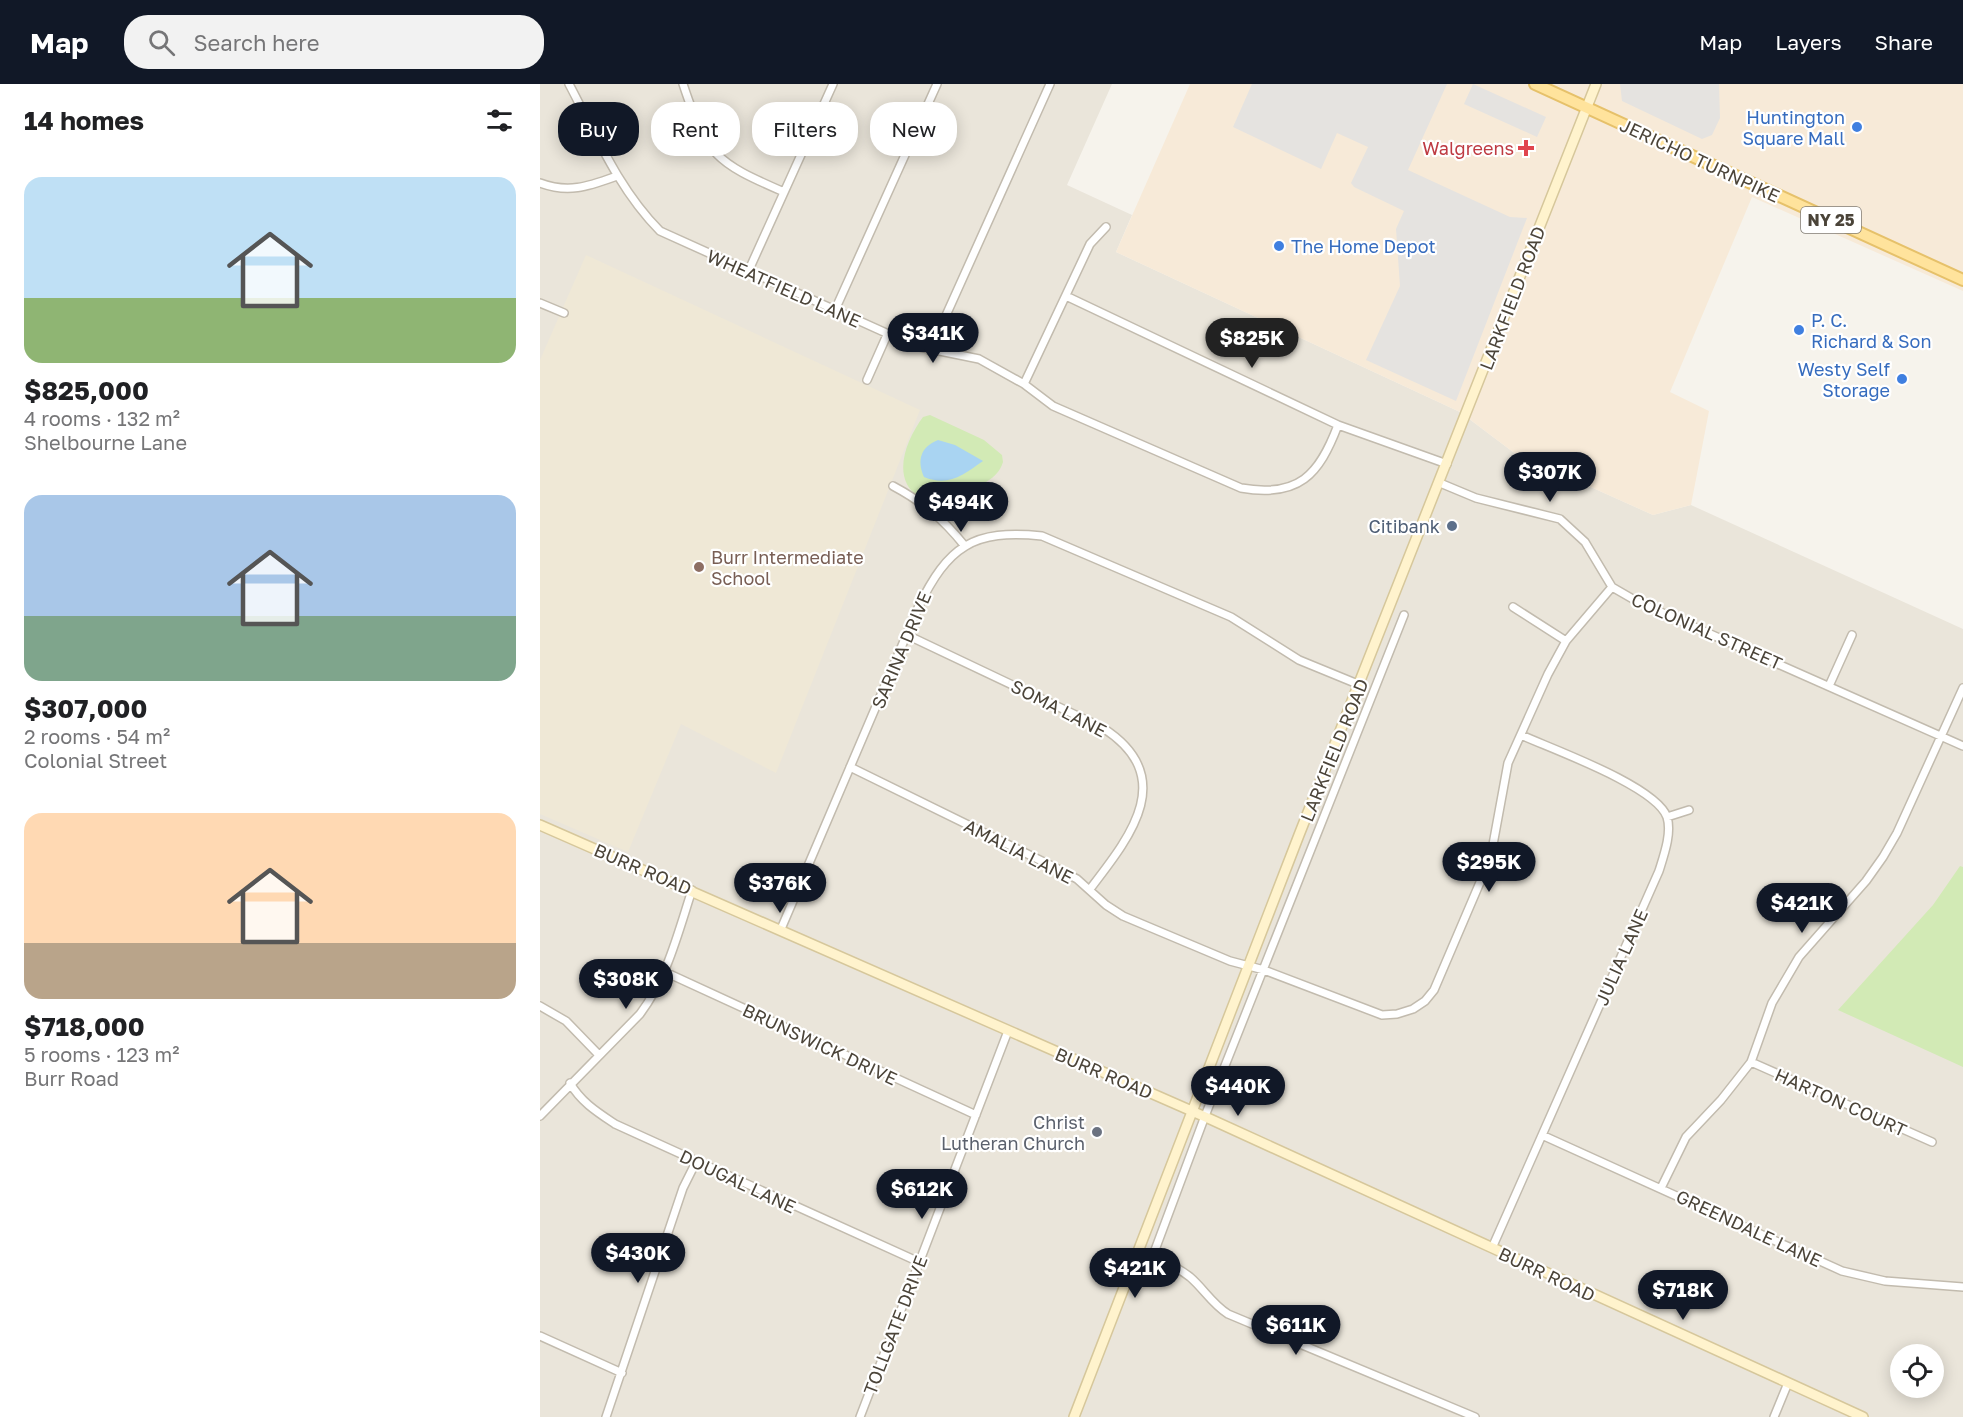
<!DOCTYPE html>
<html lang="en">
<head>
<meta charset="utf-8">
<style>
  :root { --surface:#fff; --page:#f2f2f2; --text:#202124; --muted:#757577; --accent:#111827 }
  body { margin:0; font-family:"Golos Text",sans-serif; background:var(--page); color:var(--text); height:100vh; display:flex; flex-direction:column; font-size:22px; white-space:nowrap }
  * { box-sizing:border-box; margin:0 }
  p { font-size:20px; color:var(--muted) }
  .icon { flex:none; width:33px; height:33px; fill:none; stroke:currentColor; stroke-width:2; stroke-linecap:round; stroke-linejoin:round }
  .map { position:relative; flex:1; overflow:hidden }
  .details { display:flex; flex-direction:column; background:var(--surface); width:540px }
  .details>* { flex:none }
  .top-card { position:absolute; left:18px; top:18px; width:570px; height:54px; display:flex; gap:12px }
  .fabs { position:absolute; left:1350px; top:1260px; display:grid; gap:12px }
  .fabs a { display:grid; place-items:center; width:54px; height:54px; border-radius:50%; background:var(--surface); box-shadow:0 3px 15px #0003; font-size:30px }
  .price { position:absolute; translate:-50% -51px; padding:0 14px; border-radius:21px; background:var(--accent); color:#fff; font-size:20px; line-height:39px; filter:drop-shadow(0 2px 3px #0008) }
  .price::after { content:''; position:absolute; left:50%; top:36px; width:18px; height:14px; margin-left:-9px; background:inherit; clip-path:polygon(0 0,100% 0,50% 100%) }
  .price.active { background:#222; color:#fff }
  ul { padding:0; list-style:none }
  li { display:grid; align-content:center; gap:12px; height:318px; padding:0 24px }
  li span { display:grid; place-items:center; height:186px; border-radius:18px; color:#555 }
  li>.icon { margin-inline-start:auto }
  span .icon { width:108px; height:108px; fill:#fffc; stroke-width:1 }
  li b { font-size:26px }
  h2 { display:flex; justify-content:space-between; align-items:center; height:72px; padding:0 24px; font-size:26px }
  .chip { padding:0 21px; border-radius:24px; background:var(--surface); box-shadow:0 3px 15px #0003; font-size:21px; line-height:54px }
  .chip.active { background:var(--accent); color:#fff }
  header { display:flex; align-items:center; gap:36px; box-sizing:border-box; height:84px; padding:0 30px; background:var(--accent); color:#fff }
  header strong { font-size:28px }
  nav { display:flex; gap:33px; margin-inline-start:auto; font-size:21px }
  .search { width:420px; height:54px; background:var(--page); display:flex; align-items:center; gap:15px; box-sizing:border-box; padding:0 21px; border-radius:24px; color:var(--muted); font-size:22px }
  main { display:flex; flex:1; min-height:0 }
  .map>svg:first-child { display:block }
</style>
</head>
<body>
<header>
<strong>Map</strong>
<div class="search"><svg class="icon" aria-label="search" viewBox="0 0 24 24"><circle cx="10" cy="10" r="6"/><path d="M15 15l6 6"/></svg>Search here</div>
<nav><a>Map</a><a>Layers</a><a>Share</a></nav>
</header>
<main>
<section class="details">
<h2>14 homes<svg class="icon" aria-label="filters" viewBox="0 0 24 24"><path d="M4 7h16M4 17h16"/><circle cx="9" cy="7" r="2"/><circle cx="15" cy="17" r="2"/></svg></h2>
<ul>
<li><span style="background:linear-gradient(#bfe0f5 65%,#8fb573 0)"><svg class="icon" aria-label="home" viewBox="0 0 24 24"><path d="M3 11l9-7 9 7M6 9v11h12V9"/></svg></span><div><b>$825,000</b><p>4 rooms · 132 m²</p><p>Shelbourne Lane</p></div></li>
<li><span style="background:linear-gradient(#a9c7e8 65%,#7fa58c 0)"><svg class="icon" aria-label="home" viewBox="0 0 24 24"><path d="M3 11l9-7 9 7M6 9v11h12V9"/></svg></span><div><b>$307,000</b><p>2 rooms · 54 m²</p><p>Colonial Street</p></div></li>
<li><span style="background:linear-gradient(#ffd9b3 70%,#b9a48a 0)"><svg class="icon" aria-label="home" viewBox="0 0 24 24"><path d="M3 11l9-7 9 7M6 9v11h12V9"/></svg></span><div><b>$718,000</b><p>5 rooms · 123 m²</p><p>Burr Road</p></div></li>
</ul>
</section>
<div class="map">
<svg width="1423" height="1333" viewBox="0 0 1423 1333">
  <rect width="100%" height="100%" fill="#f6f3ec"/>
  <path fill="#eae5da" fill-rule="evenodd" d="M0 0H572L527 101 592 131 576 168 920 328 973 368 1113 431 1151 421 1423 545V1333H0ZM1360 1270H1394V1304H1360Z"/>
  <path fill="#f7ead8" d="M650 0H1423V207L1212 113 1130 308 1169 327 1151 421 1113 431 973 368 920 328 576 168Z"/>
  <path fill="#efe8d6" d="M46 171 380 326 236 689 141 640 88 768 0 730V276Z"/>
  <path fill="#d2eab5" d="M390 331 444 356 462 371 463 378C457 397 440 400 425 409 416 414 408 425 396 423 391 422 385 417 380 414 350 395 366 356 383 333Z
    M1420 782 1423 783V983L1298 926 1393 821Z"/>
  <path fill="#e5e3e0" d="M712 0H907L868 86 970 133 987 134 916 317 826 276 860 202 856 145 864 127 814 103 811 99 828 63 797 49 781 85 693 43Z
    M933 0 1006 33 997 53 924 20Z
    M1080 0H1179L1180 34 1172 51 1162 55 1082 17Z"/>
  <path fill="#a9d4f2" d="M398 356 415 361 443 377C423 391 409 403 384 393 377 377 380 363 398 356Z"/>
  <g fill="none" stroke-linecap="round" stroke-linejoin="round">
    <g stroke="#c2bbae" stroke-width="10">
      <path id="street" d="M29 0C56 51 79 106 120 147L375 262 439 275 484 300 513 322 701 404C759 414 779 391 798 341
        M143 0C167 72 175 78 244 108
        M0 99C29 110 49 102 77 92
        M208 188 293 0
        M526 212 798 341 907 380
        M0 219 24 229
        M295 226 397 0
        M390 267 510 0
        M327 296 347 251
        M484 300 550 160 566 143
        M900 399 936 414 1020 435 1045 458 1072 503 1098 518 1423 662
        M353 402C383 418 403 435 424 461
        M973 523 1026 557
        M367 551 563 644C639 693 590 753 550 805
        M1289 602 1312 551
        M310 683 518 785 537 795 566 821 583 832 690 877 724 886 842 931 857 930 873 925 885 917 894 906 944 789 952 766 968 679 1008 590 1026 557 1072 503
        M1127 733 1149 726
        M241 845 378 524C408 462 433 445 502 452L691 533 759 576 820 601
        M125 888 436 1031
        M0 922 26 937 58 970
        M1211 978 1392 1058
        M30 999C41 1018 57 1028 75 1040L379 1178
        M0 1032 100 930C127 894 138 849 152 806
        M1004 1052 1302 1187 1345 1197 1423 1203
        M1121 1104 1146 1053 1181 1016 1211 978 1232 919 1259 873 1326 797 1343 773 1357 749 1423 604
        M952 1164 1119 787C1124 771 1132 749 1127 733 1116 702 1012 665 981 651
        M598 1169C617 1175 635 1181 650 1193 664 1205 672 1220 688 1230L935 1333
        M612 1174 665 1032 864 531
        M0 1252 82 1289
        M66 1333 143 1104 156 1078
        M320 1333 468 947
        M1234 1333 1248 1299"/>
    </g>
    <g stroke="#d6c79b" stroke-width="12">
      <path id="secondary" d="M0 741 670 1035 1323 1333
        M534 1333 759 751 1056 0"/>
    </g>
    <g stroke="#e6c16a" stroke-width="14">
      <path id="primary" d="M995 0 1423 196"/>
    </g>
    <use href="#street" stroke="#fff" stroke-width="7"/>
    <use href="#secondary" stroke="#fff3cd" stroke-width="9"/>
    <use href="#primary" stroke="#ffe39c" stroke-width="10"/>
  </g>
  <g fill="#3f7fe0" stroke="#fff" stroke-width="2">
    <circle cx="1317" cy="43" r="6"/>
    <circle cx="739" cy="162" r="6"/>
    <circle cx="1259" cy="246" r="6"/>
    <circle cx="1362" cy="295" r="6"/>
  </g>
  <path fill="#e0444e" stroke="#fff" stroke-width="2" d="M983 55h6v6h6v6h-6v6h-6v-6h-6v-6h6z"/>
  <circle fill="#5c6f8a" stroke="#fff" stroke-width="2" cx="912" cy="442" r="6"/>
  <circle fill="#8d6e63" stroke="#fff" stroke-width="2" cx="159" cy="483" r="6"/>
  <circle fill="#6b7280" stroke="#fff" stroke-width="2" cx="557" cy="1048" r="6"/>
  <g text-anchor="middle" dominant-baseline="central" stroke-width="4.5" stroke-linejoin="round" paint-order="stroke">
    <rect fill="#fff" stroke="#817c74" stroke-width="1.5" x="1261" y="123" width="60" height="26" rx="4.5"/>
    <g font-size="16" font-weight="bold" fill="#4b4439">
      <text x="1291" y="136">NY 25</text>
    </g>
    <g font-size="18" fill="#366cbe" stroke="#fff" text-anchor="end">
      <text x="1305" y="33">Huntington<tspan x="1305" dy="21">Square Mall</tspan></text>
      <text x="751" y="162" text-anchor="start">The Home Depot</text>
      <text x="1271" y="236" text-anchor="start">P. C.<tspan x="1271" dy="21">Richard &amp; Son</tspan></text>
      <text x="1350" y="285">Westy Self<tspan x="1350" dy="21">Storage</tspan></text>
    </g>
    <g font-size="18" fill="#be3a42" stroke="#fff" text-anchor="end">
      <text x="974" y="64">Walgreens</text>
    </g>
    <g font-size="18" fill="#4b4439" stroke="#fff">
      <text transform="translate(1160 76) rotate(25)">JERICHO TURNPIKE</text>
      <text transform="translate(244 204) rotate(24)">WHEATFIELD LANE</text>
      <text transform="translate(972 214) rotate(-69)">LARKFIELD ROAD</text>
      <text transform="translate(1167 547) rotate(24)">COLONIAL STREET</text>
      <text transform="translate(361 566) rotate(-67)">SARINA DRIVE</text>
      <text transform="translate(519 624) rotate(27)">SOMA LANE</text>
      <text transform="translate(794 666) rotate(-68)">LARKFIELD ROAD</text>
      <text transform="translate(479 767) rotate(27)">AMALIA LANE</text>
      <text transform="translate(103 785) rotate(23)">BURR ROAD</text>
      <text transform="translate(1081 873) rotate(-66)">JULIA LANE</text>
      <text transform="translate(280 960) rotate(25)">BRUNSWICK DRIVE</text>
      <text transform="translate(564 989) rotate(23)">BURR ROAD</text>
      <text transform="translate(1301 1018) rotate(24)">HARTON COURT</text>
      <text transform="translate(198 1097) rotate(25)">DOUGAL LANE</text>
      <text transform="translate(1209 1144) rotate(25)">GREENDALE LANE</text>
      <text transform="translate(1007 1190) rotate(25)">BURR ROAD</text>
      <text transform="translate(355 1241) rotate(-69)">TOLLGATE DRIVE</text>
    </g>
    <g font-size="18" fill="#4e5e75" stroke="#fff" text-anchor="end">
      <text x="900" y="442">Citibank</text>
    </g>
    <g font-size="18" fill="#785e54" stroke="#fff" text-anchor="start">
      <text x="171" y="473">Burr Intermediate<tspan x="171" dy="21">School</tspan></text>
    </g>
    <g font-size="18" fill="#5b616d" stroke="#fff" text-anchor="end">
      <text x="545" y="1038">Christ<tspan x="545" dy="21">Lutheran Church</tspan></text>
    </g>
  </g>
</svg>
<div class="fabs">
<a><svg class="icon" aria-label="locate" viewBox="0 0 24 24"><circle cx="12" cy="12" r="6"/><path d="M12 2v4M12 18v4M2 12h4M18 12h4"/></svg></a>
</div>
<b class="price" style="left:393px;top:280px">$341K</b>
<b class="price active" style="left:712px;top:285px">$825K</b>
<b class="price" style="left:1010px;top:419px">$307K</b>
<b class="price" style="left:421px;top:449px">$494K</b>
<b class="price" style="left:949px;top:809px">$295K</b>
<b class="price" style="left:240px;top:830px">$376K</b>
<b class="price" style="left:1262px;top:850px">$421K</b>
<b class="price" style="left:86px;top:926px">$308K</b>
<b class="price" style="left:698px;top:1033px">$440K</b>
<b class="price" style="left:382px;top:1136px">$612K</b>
<b class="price" style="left:98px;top:1200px">$430K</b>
<b class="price" style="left:595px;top:1215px">$421K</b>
<b class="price" style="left:1143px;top:1237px">$718K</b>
<b class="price" style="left:756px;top:1272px">$611K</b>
<div class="top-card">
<a class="chip active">Buy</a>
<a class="chip">Rent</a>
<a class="chip">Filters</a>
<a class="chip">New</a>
</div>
</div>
</main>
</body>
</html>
